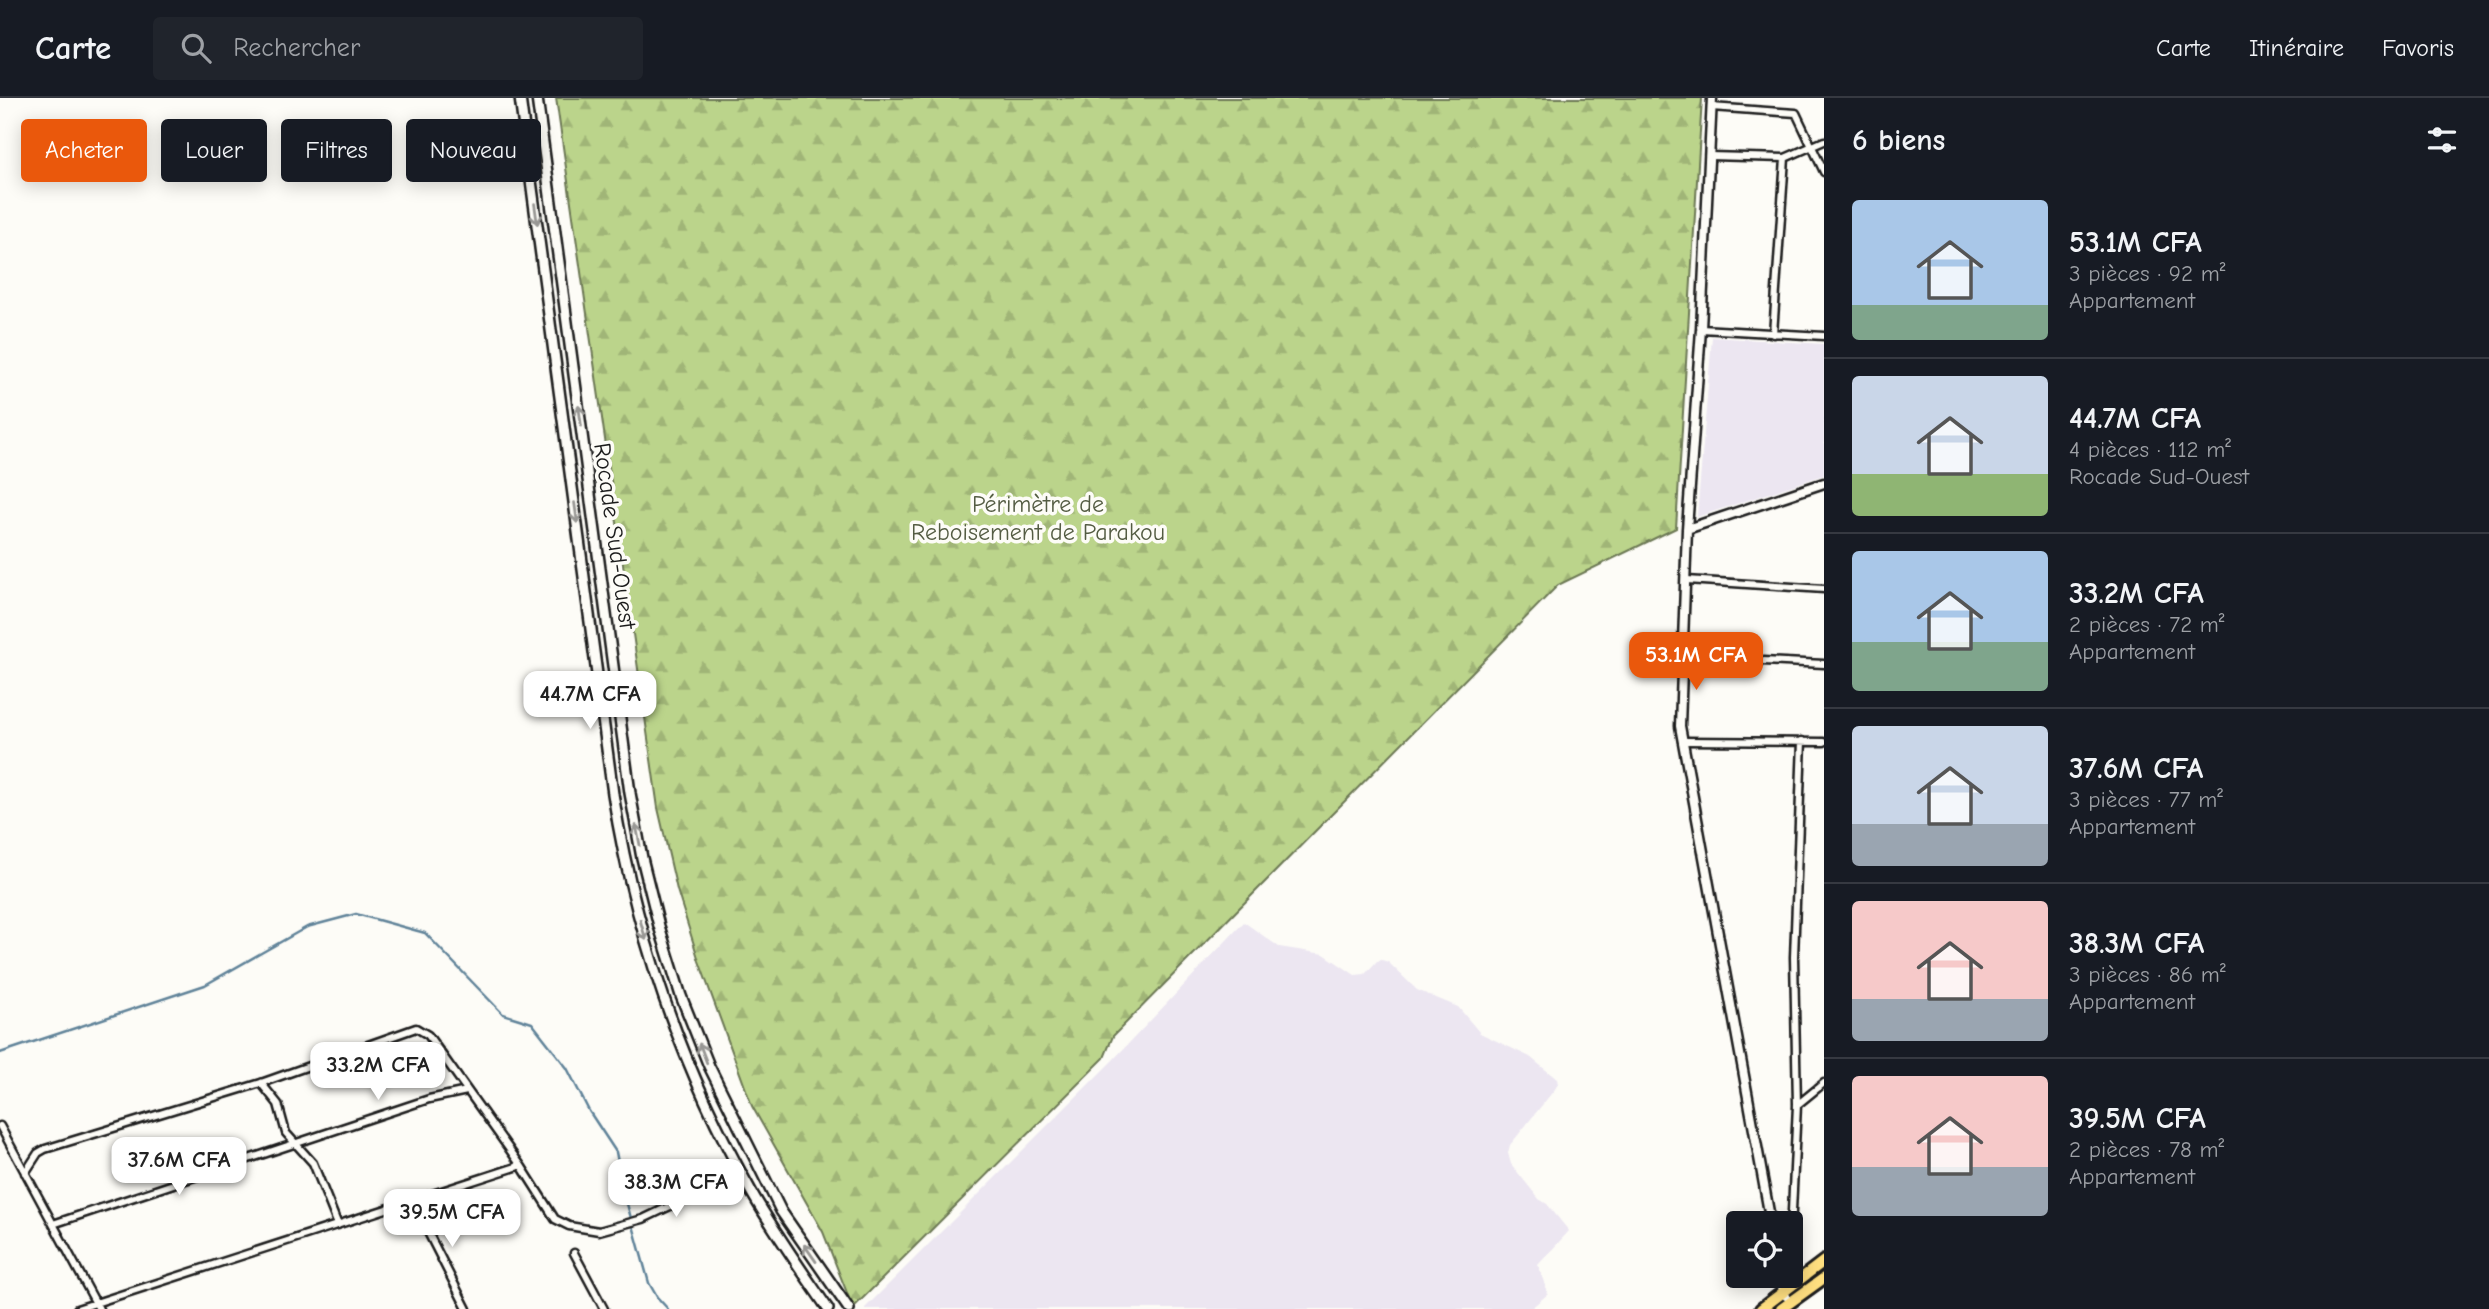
<!DOCTYPE html>
<html lang="fr">
<head>
<meta charset="utf-8">
<style>
  :root { --surface:#171b24; --page:#20242c; --text:#f1f3f6; --muted:#9ea1a6; --line:#363941; --accent:#ea580c }
  body { margin:0; font-family:"Comic Neue",sans-serif; background:var(--page); color:var(--text); height:100vh; display:flex; flex-direction:column; font-size:26px; white-space:nowrap }
  * { box-sizing:border-box; margin:0 }
  p { font-size:23px; color:var(--muted) }
  .icon { flex:none; width:38px; height:38px; fill:none; stroke:currentColor; stroke-width:2; stroke-linecap:round; stroke-linejoin:round }
  .map { position:relative; flex:1; overflow:hidden }
  .sheet { display:flex; flex-direction:column; background:var(--surface); width:665px }
  .sheet>* { flex:none }
  .guide { position:absolute; left:21px; top:21px; width:665px; height:63px; display:flex; gap:14px }
  .buttons { position:absolute; left:1726px; top:1113px; display:grid; gap:14px }
  .buttons a { display:grid; place-items:center; width:77px; height:77px; border-radius:7px; background:var(--surface); box-shadow:0 4px 18px #0003; font-size:35px }
  .price { position:absolute; translate:-50% -60px; padding:0 16px; border-radius:14px; background:#fff; color:#222; font-size:23px; line-height:46px; filter:drop-shadow(0 2px 4px #0008) }
  .price::after { content:''; position:absolute; left:50%; top:42px; width:21px; height:16px; margin-left:-10px; background:inherit; clip-path:polygon(0 0,100% 0,50% 100%) }
  .price.selected { background:var(--accent); color:#fff }
  ul { padding:0; list-style:none }
  li { display:flex; align-items:center; gap:21px; height:175px; padding:0 28px }
  li+li { border-top:2px solid var(--line) }
  li span { display:grid; place-items:center; flex:none; width:196px; height:140px; border-radius:7px; color:#555 }
  li>.icon { margin-inline-start:auto }
  span .icon { width:84px; height:84px; fill:#fffc; stroke-width:1 }
  li b { font-size:30px }
  h2 { display:flex; justify-content:space-between; align-items:center; height:84px; padding:0 28px; font-size:30px }
  .tag { padding:0 24px; border-radius:7px; background:var(--surface); box-shadow:0 4px 18px #0003; font-size:24px; line-height:63px }
  .tag.selected { background:var(--accent); color:#fff }
  header { display:flex; align-items:center; gap:42px; box-sizing:border-box; height:98px; padding:0 35px; background:var(--surface); border-bottom:2px solid var(--line) }
  header strong { font-size:33px }
  nav { display:flex; gap:38px; margin-inline-start:auto; font-size:24px }
  .search { width:490px; height:63px; background:var(--page); display:flex; align-items:center; gap:18px; box-sizing:border-box; padding:0 24px; border-radius:7px; color:var(--muted); font-size:26px }
  main { display:flex; flex:1; min-height:0 }
  .map>svg:first-child { display:block }
</style>
</head>
<body>
<header>
<strong>Carte</strong>
<div class="search"><svg class="icon" aria-label="search" viewBox="0 0 24 24"><circle cx="10" cy="10" r="6"/><path d="M15 15l6 6"/></svg>Rechercher</div>
<nav><a>Carte</a><a>Itinéraire</a><a>Favoris</a></nav>
</header>
<main>
<div class="map">
<svg width="1824" height="1211" viewBox="0 0 1824 1211">
  <defs>
    <pattern id="forest-firs" width="22" height="20" patternUnits="userSpaceOnUse" patternTransform="scale(1.75)"><rect width="22" height="20" fill="#bbd48b"/><path d="M5 1l3.5 6h-7zM16 11l3.5 6h-7z" fill="#a0b577"/></pattern>
  </defs>
  <rect width="100%" height="100%" fill="#fdfcf7"/>
  <filter id="ink" filterUnits="userSpaceOnUse"><feTurbulence type="fractalNoise" baseFrequency=".0143" numOctaves="2"/><feDisplacementMap in="SourceGraphic" scale="14" xChannelSelector="R" yChannelSelector="G"/><feConvolveMatrix kernelMatrix="1 2 1 2 8 2 1 2 1" color-interpolation-filters="sRGB"/></filter>
  <g filter="url(#ink)">
    <path fill="#ece6f1" d="M1712 239 1824 246V377L1697 419Z
      M1244 824 1279 849 1324 856 1355 877 1365 876 1377 863 1382 862 1388 864 1417 892 1458 909 1480 935 1530 959 1557 981 1558 986 1555 991 1510 1047 1508 1055 1511 1066 1539 1101 1547 1106 1569 1133 1538 1167 1548 1196 1530 1211H864L1112 963Z"/>
    <path fill="url(#forest-firs)" stroke="#6c7854" stroke-width="2" d="M556 0H1702L1676 430 1558 487 1113 938 1104 960 853 1210 823 1134 752 1008 699 863 677 792 658 710Z"/>
    <g fill="none" stroke-linecap="round" stroke-linejoin="round">
      <path stroke="#608399" stroke-width="2.5" d="M0 955 205 887 307 829 356 816 425 835 503 916 532 925 567 970 589 1013 616 1054 624 1095 649 1185 657 1199 668 1211"/>
      <g stroke="#1c1c1c" stroke-width="11">
        <path id="minor" d="M1711 9 1796 15 1824 74
          M1709 58 1785 60 1824 43
          M1701 231 1824 238
          M1773 236 1785 60
          M1687 482 1824 491
          M1684 559 1824 566
          M1682 643 1824 644
          M261 985 278 1006 286 1035 313 1065 338 1127
          M1797 1007 1824 985
          M0 1028 99 1211
          M25 1075 38 1055 45 1051 261 985 416 930 428 937 522 1069 555 1121 569 1128 599 1133 643 1121 741 1074
          M412 1103 467 1211
          M53 1126 429 1001 467 993
          M574 1155 604 1211
          M1790 1155 1797 1007 1794 859 1802 643
          M77 1211 519 1068"/>
      </g>
      <g stroke="#1c1c1c" stroke-width="13">
        <path id="tertiary" d="M1712 0 1701 231 1687 431 1680 628 1771 1125
          M1687 431 1824 385
          M1780 1178 1783 1193 1786 1198"/>
      </g>
      <g stroke="#1c1c1c" stroke-width="14">
        <path id="secondary" d="M520 0 613 696C635 836 683 972 752 1095 775 1135 802 1173 828 1211
          M537 0 630 695 642 760 659 828 681 898 709 968 781 1113 849 1211"/>
      </g>
      <g stroke="#1c1c1c" stroke-width="16">
        <path id="primary" d="M1761 1211 1824 1163
          M1781 1211 1824 1180"/>
      </g>
      <use href="#minor" stroke="#fdfcf7" stroke-width="6"/>
      <use href="#tertiary" stroke="#fdfcf7" stroke-width="8"/>
      <use href="#secondary" stroke="#fdfcf7" stroke-width="9"/>
      <use href="#primary" stroke="#ffdf80" stroke-width="10"/>
    </g>
    <defs><path id="oneway-shaft" d="M-6 0H5M1.5-3L5.5 0L1.5 3" fill="none" stroke-width="1.6" stroke-linecap="round" stroke-linejoin="round" transform="scale(1.75)"/></defs>
    <g stroke="#989794">
      <use href="#oneway-shaft" transform="translate(536 116) rotate(82)"/>
      <use href="#oneway-shaft" transform="translate(580 318) rotate(-98)"/>
      <use href="#oneway-shaft" transform="translate(576 415) rotate(82)"/>
      <use href="#oneway-shaft" transform="translate(638 737) rotate(-101)"/>
      <use href="#oneway-shaft" transform="translate(643 832) rotate(74)"/>
      <use href="#oneway-shaft" transform="translate(703 955) rotate(-111)"/>
      <use href="#oneway-shaft" transform="translate(810 1155) rotate(-125)"/>
    </g>
  </g>
  <g text-anchor="middle" dominant-baseline="central" stroke-width="7" stroke-linejoin="round" paint-order="stroke">
    <g font-size="24" fill="#545c43" stroke="#fdfcf7">
      <text x="1038" y="406">Périmètre de<tspan x="1038" dy="28">Reboisement de Parakou</tspan></text>
    </g>
    <g font-size="24" fill="#1c1c1c" stroke="#fdfcf7">
      <text transform="translate(615 438) rotate(82)">Rocade Sud-Ouest</text>
    </g>
  </g>
</svg>
<div class="buttons">
<a><svg class="icon" aria-label="locate" viewBox="0 0 24 24"><circle cx="12" cy="12" r="6"/><path d="M12 2v4M12 18v4M2 12h4M18 12h4"/></svg></a>
</div>
<b class="price selected" style="left:1696px;top:594px">53.1M CFA</b>
<b class="price" style="left:590px;top:633px">44.7M CFA</b>
<b class="price" style="left:378px;top:1004px">33.2M CFA</b>
<b class="price" style="left:179px;top:1099px">37.6M CFA</b>
<b class="price" style="left:676px;top:1121px">38.3M CFA</b>
<b class="price" style="left:452px;top:1151px">39.5M CFA</b>
<div class="guide">
<a class="tag selected">Acheter</a>
<a class="tag">Louer</a>
<a class="tag">Filtres</a>
<a class="tag">Nouveau</a>
</div>
</div>
<section class="sheet">
<h2>6 biens<svg class="icon" aria-label="filters" viewBox="0 0 24 24"><path d="M4 7h16M4 17h16"/><circle cx="9" cy="7" r="2"/><circle cx="15" cy="17" r="2"/></svg></h2>
<ul>
<li><span style="background:linear-gradient(#a9c7e8 75%,#7fa58c 0)"><svg class="icon" aria-label="home" viewBox="0 0 24 24"><path d="M3 11l9-7 9 7M6 9v11h12V9"/></svg></span><div><b>53.1M CFA</b><p>3 pièces · 92 m²</p><p>Appartement</p></div></li>
<li><span style="background:linear-gradient(#c9d6e8 70%,#8fb573 0)"><svg class="icon" aria-label="home" viewBox="0 0 24 24"><path d="M3 11l9-7 9 7M6 9v11h12V9"/></svg></span><div><b>44.7M CFA</b><p>4 pièces · 112 m²</p><p>Rocade Sud-Ouest</p></div></li>
<li><span style="background:linear-gradient(#a9c7e8 65%,#7fa58c 0)"><svg class="icon" aria-label="home" viewBox="0 0 24 24"><path d="M3 11l9-7 9 7M6 9v11h12V9"/></svg></span><div><b>33.2M CFA</b><p>2 pièces · 72 m²</p><p>Appartement</p></div></li>
<li><span style="background:linear-gradient(#c9d6e8 70%,#9aa5b1 0)"><svg class="icon" aria-label="home" viewBox="0 0 24 24"><path d="M3 11l9-7 9 7M6 9v11h12V9"/></svg></span><div><b>37.6M CFA</b><p>3 pièces · 77 m²</p><p>Appartement</p></div></li>
<li><span style="background:linear-gradient(#f6c9c9 70%,#9aa5b1 0)"><svg class="icon" aria-label="home" viewBox="0 0 24 24"><path d="M3 11l9-7 9 7M6 9v11h12V9"/></svg></span><div><b>38.3M CFA</b><p>3 pièces · 86 m²</p><p>Appartement</p></div></li>
<li><span style="background:linear-gradient(#f6c9c9 65%,#9aa5b1 0)"><svg class="icon" aria-label="home" viewBox="0 0 24 24"><path d="M3 11l9-7 9 7M6 9v11h12V9"/></svg></span><div><b>39.5M CFA</b><p>2 pièces · 78 m²</p><p>Appartement</p></div></li>
</ul>
</section>
</main>
</body>
</html>
